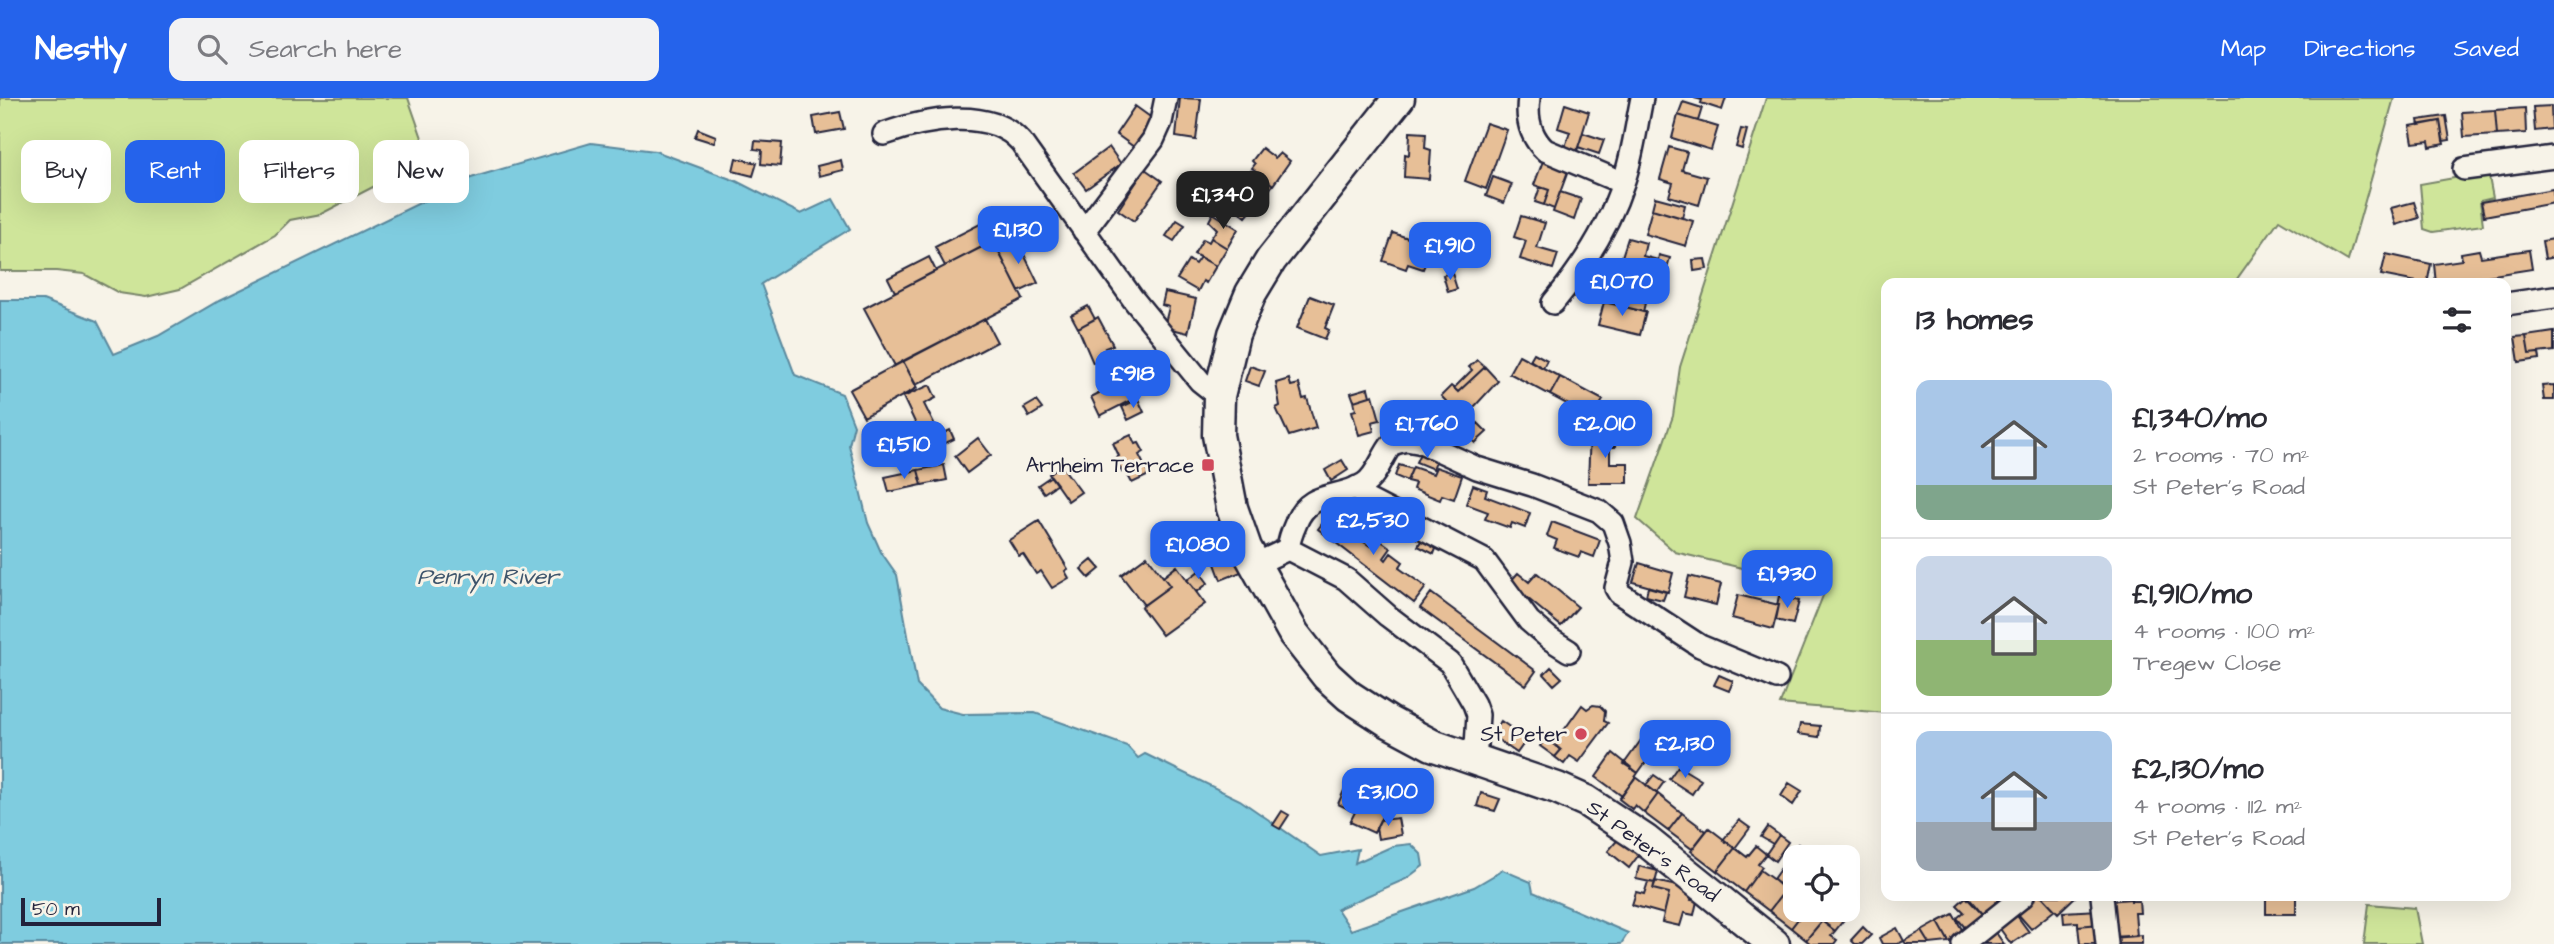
<!DOCTYPE html>
<html lang="en">
<head>
<meta charset="utf-8">
<style>
  :root { --surface:#fff; --page:#f2f2f3; --text:#2b2b33; --muted:#7c7c81; --line:#e1e1e2; --accent:#2563eb }
  body { margin:0; font-family:"Architects Daughter",sans-serif; background:var(--page); color:var(--text); height:100vh; display:flex; flex-direction:column; font-size:26px; white-space:nowrap }
  * { box-sizing:border-box; margin:0 }
  p { font-size:23px; color:var(--muted) }
  .icon { flex:none; width:38px; height:38px; fill:none; stroke:currentColor; stroke-width:2; stroke-linecap:round; stroke-linejoin:round }
  .map { position:relative; flex:1; overflow:hidden }
  .sheet { position:absolute; left:1881px; top:180px; width:630px; height:623px; display:flex; flex-direction:column; background:var(--surface); border-radius:14px; box-shadow:0 7px 28px #0002 }
  .sheet>* { flex:none }
  .guide { position:absolute; left:21px; top:42px; width:665px; height:63px; display:flex; gap:14px }
  .fabs { position:absolute; left:1783px; top:747px; display:grid; gap:14px }
  .fabs a { display:grid; place-items:center; width:77px; height:77px; border-radius:14px; background:var(--surface); box-shadow:0 7px 28px #0002; font-size:35px }
  .scale { position:absolute; left:21px; bottom:18px; width:140px; box-sizing:border-box; padding-left:7px; border:4px solid #22223b; border-top:0; font-size:19px; line-height:24px; white-space:nowrap; color:#22223b; -webkit-text-stroke:5px #f7f3e8; paint-order:stroke }
  .price { position:absolute; translate:-50% -60px; padding:0 16px; border-radius:14px; background:var(--accent); color:#fff; font-size:23px; line-height:46px; filter:drop-shadow(0 2px 4px #0008) }
  .price::after { content:''; position:absolute; left:50%; top:42px; width:21px; height:16px; margin-left:-10px; background:inherit; clip-path:polygon(0 0,100% 0,50% 100%) }
  .price.active { background:#222; color:#fff }
  ul { padding:0; list-style:none }
  li { display:flex; align-items:center; gap:21px; height:175px; padding:0 35px }
  li+li { border-top:2px solid var(--line) }
  li span { display:grid; place-items:center; flex:none; width:196px; height:140px; border-radius:14px; color:#555 }
  li>.icon { margin-inline-start:auto }
  span .icon { width:84px; height:84px; fill:#fffc; stroke-width:1 }
  li b { font-size:30px }
  h2 { display:flex; justify-content:space-between; align-items:center; height:84px; padding:0 35px; font-size:30px }
  .pill { padding:0 24px; border-radius:14px; background:var(--surface); box-shadow:0 7px 28px #0002; font-size:24px; line-height:63px }
  .pill.active { background:var(--accent); color:#fff }
  header { display:flex; align-items:center; gap:42px; box-sizing:border-box; height:98px; padding:0 35px; background:var(--accent); color:#fff }
  header strong { font-size:33px }
  nav { display:flex; gap:38px; margin-inline-start:auto; font-size:24px }
  .search { width:490px; height:63px; background:var(--page); display:flex; align-items:center; gap:18px; box-sizing:border-box; padding:0 24px; border-radius:14px; color:var(--muted); font-size:26px }
  .map>svg:first-child { display:block }
</style>
</head>
<body>
<header>
<strong>Nestly</strong>
<div class="search"><svg class="icon" aria-label="search" viewBox="0 0 24 24"><circle cx="10" cy="10" r="6"/><path d="M15 15l6 6"/></svg>Search here</div>
<nav><a>Map</a><a>Directions</a><a>Saved</a></nav>
</header>
<div class="map">
<svg width="2554" height="846" viewBox="0 0 2554 846">
  <rect width="100%" height="100%" fill="#f7f3e8"/>
  <filter id="ink" filterUnits="userSpaceOnUse"><feTurbulence type="fractalNoise" baseFrequency=".0143" numOctaves="2"/><feDisplacementMap in="SourceGraphic" scale="14" xChannelSelector="R" yChannelSelector="G"/><feConvolveMatrix kernelMatrix="1 2 1 2 8 2 1 2 1" color-interpolation-filters="sRGB"/></filter>
  <g filter="url(#ink)">
    <path fill="#cfe59a" stroke="#78846a" stroke-width="2" d="M0 0H408L429 60 321 116 290 122 275 137 180 191 146 199 119 195 84 176 56 173H0Z
      M1766 0H2394L2348 163 2279 122 2234 185 1886 186V615L1780 606 1826 490 1675 454 1637 421 1673 318 1680 269Z
      M2488 74 2493 100 2480 103 2483 127 2433 134 2424 131 2420 86Z
      M2369 806 2415 810 2422 846H2364Z"/>
    <path fill="#7fccdf" stroke="#5a889d" stroke-width="2" d="M591 45 655 53 736 83 801 116 833 101 850 131 761 186 795 277 842 296 854 327 849 347 868 425 881 454 897 477 917 587 939 610 963 616 1035 615 1127 648 1138 660 1145 656 1240 702 1321 758 1358 751 1355 765 1393 748 1411 746 1421 756 1423 768 1406 781 1337 811 1351 832 1474 789 1503 772 1531 784 1533 794 1628 835 1621 846H0V202H43L97 223 114 256 158 238 220 202 471 80Z"/>
    <path fill="#e7bf97" stroke="#22223b" stroke-width="2" d="M1180 0 1201 1 1196 42 1176 39Z
      M1694 0H1726L1722 12 1701 5 1702 2Z
      M1683 4 1702 10 1698 23 1678 17Z
      M1565 6 1589 14 1577 53 1565 49 1570 34 1558 30Z
      M1135 8 1153 21 1134 49 1116 36Z
      M2551 8 2552 31 2535 33 2533 9Z
      M2525 10 2526 35 2497 37 2495 12Z
      M2495 12 2497 37 2464 39 2462 14Z
      M840 14 844 31 816 36 813 19Z
      M1678 17 1718 29 1711 52 1672 40Z
      M2446 18 2450 42 2443 43 2440 23 2419 27 2418 22Z
      M2440 23 2444 46 2430 49 2429 43 2413 45 2410 28Z
      M1486 25 1507 32 1486 91 1465 83Z
      M698 31 716 38 714 45 695 39Z
      M1741 31 1747 32 1742 51 1736 49Z
      M1410 34 1426 35 1425 50 1431 52 1429 81 1404 79 1405 56 1409 57Z
      M1583 35 1604 42 1599 56 1578 49Z
      M755 43 782 45 780 68 761 66 762 52 754 51Z
      M1109 49 1121 66 1086 91 1074 75Z
      M1669 49 1687 54 1682 72 1707 79 1699 107 1669 98 1673 85 1660 81Z
      M1262 50 1275 60 1280 55 1290 63 1273 87 1252 70 1255 66 1252 63Z
      M736 60 757 65 753 78 733 73Z
      M841 62 843 72 819 78 817 68Z
      M1543 63 1568 73 1554 111 1544 107 1549 92 1534 87Z
      M1145 71 1162 83 1134 123 1118 112Z
      M1251 73 1257 78 1258 75 1273 87 1257 106 1243 95 1250 86 1244 81Z
      M1493 79 1512 86 1504 105 1486 98Z
      M1540 89 1549 92 1544 107 1535 104Z
      M2553 91 2554 105 2484 118 2481 104Z
      M1236 94 1240 97 1243 95 1257 106 1246 119 1225 102 1231 95 1234 97Z
      M1560 94 1581 101 1574 122 1553 114Z
      M1655 99 1685 107 1682 120 1652 111Z
      M2414 104 2419 120 2396 127 2391 110Z
      M1652 111 1693 123 1686 148 1645 136Z
      M1213 115 1238 131 1227 150 1211 140 1217 131 1209 123Z
      M1521 118 1545 125 1537 150 1558 156 1553 171 1520 161 1526 143 1514 139Z
      M1177 122 1185 127 1174 143 1166 138Z
      M980 126 990 145 945 168 935 149Z
      M1393 135 1417 143 1416 146 1431 151 1423 171 1408 166 1406 171 1383 163Z
      M1211 140 1227 150 1216 168 1194 156 1203 141 1209 144Z
      M1628 140 1646 145 1643 158 1658 162 1659 157 1670 160 1660 193 1636 185 1637 180 1617 174Z
      M2554 141V159L2545 161 2542 143Z
      M1017 142 1038 185 1019 194 998 152Z
      M993 143 1023 201 895 268 864 210Z
      M2479 152 2481 159 2529 152 2532 171 2436 186 2434 166 2462 162 2461 155Z
      M2386 156 2431 166 2427 186 2381 177Z
      M929 159 936 173 895 194 888 180Z
      M1200 159 1216 168 1206 185 1203 183 1198 193 1177 181 1189 162 1195 166Z
      M1705 161 1707 171 1694 173 1693 162Z
      M1452 175 1457 191 1448 194 1443 177Z
      M1609 183 1627 188 1622 208 1604 204Z
      M1626 192 1635 194 1633 201 1645 205 1643 214 1622 208Z
      M1165 194 1196 201 1188 235 1164 229 1169 209 1162 207Z
      M1310 198 1334 207 1325 230 1329 232 1325 241 1297 230Z
      M1604 204 1646 214 1640 237 1598 227Z
      M1088 208 1095 221 1078 230 1071 217Z
      M1098 219 1113 247 1105 250 1109 257 1093 265 1078 230Z
      M985 221 997 244 916 287 903 263Z
      M2554 234V253L2529 256 2526 238Z
      M2526 238 2529 256 2539 255 2540 261 2519 264 2515 239Z
      M1534 255 1547 262 1543 270 1530 262Z
      M1519 257 1560 279 1550 297 1509 275Z
      M1124 259 1138 287 1134 289 1139 298 1100 318 1091 299 1113 288 1104 269Z
      M1477 262 1485 269 1458 294 1454 290 1472 272 1469 269Z
      M903 263 917 290 864 319 849 292Z
      M1250 268 1265 273 1259 288 1245 283Z
      M1485 269 1498 283 1463 321 1441 298 1451 288 1458 294Z
      M1560 279 1603 302 1593 320 1550 297Z
      M1289 281 1291 288 1299 286 1303 301 1307 300 1316 330 1289 338 1276 310 1280 308 1276 285Z
      M930 287 936 300 924 306 934 326 919 333 903 299Z
      M2554 287V302H2544L2542 288Z
      M1368 290 1370 298 1354 303 1351 295Z
      M1373 297 1380 322 1372 324 1374 333 1359 337 1352 313 1356 312 1354 303Z
      M1138 301 1144 314 1128 322 1122 309Z
      M1036 303 1042 311 1029 319 1024 310Z
      M1478 325 1487 334 1475 345 1466 336Z
      M950 332 954 341 921 357 917 348Z
      M1590 333H1615V349H1610V365H1628V385H1588Z
      M1131 337 1135 346 1139 345 1144 354 1139 357 1149 377 1132 385 1125 372 1122 374 1115 360 1119 358 1113 345Z
      M978 340 991 357 967 375 955 358Z
      M1421 353 1437 360 1433 371 1416 364Z
      M1342 362 1348 372 1331 383 1325 372Z
      M944 367 947 382 922 387 918 372Z
      M1061 367 1081 394 1068 403 1049 376Z
      M1399 367 1412 371 1407 383 1395 378Z
      M1413 369 1433 376 1436 369 1462 378 1454 401 1442 397 1440 402 1413 391 1415 385 1407 383Z
      M918 372 922 387 889 394 885 379Z
      M1051 378 1057 386 1044 395 1038 387Z
      M1473 387 1487 392 1485 398 1530 415 1525 430 1512 425 1510 430 1485 421 1488 414 1466 406Z
      M1366 410 1377 419 1368 431 1357 423Z
      M1329 417 1349 432 1355 425 1370 437 1364 444 1370 448 1377 440 1391 450 1384 460 1386 462 1391 455 1403 464 1399 470 1426 489 1414 505 1318 431Z
      M1039 423 1068 471 1065 473 1069 480 1052 490 1041 473 1036 476 1023 456 1019 458 1009 442Z
      M1552 424 1600 442 1594 459 1581 454 1579 459 1554 450 1557 442 1547 438Z
      M1224 428 1241 474 1221 482 1204 436Z
      M1422 441 1437 448 1434 456 1418 448Z
      M1147 458 1170 488 1144 507 1121 477Z
      M1092 462 1100 471 1089 480 1081 471Z
      M1639 465 1673 475 1668 494 1633 484Z
      M1177 468 1205 506 1162 537 1141 509 1170 488 1163 479Z
      M1199 473 1208 485 1197 494 1187 482Z
      M1518 475 1529 484 1537 475 1578 509 1561 528 1509 485Z
      M1689 478 1721 486 1716 507 1684 499Z
      M1648 489 1666 494 1663 502 1646 498Z
      M1431 495 1536 573 1526 587 1420 510Z
      M1738 497 1779 507 1773 531 1732 520Z
      M1779 498 1799 503 1793 526 1776 522 1779 507H1777Z
      M1551 569 1562 580 1554 587 1544 576Z
      M1719 577 1733 583 1729 593 1714 587Z
      M1582 607 1587 611 1593 607 1600 608 1605 613 1604 623 1608 625 1579 664 1570 658 1564 666 1555 659 1561 652 1554 646Z
      M1501 623 1527 641 1517 655 1491 637Z
      M1800 626 1820 628 1819 639 1798 636Z
      M1551 634 1559 640 1554 646 1561 652 1555 659 1540 648Z
      M1641 642 1655 651 1638 675 1624 666Z
      M1613 655 1638 675 1622 698 1596 679Z
      M1678 668 1701 682 1692 696 1669 681Z
      M1654 677 1664 684 1656 695 1646 687Z
      M1636 679 1658 696 1644 715 1635 707 1632 711 1619 701Z
      M1789 685 1802 693 1793 707 1781 698Z
      M1346 688 1387 708 1374 735 1350 724 1355 714 1338 706Z
      M1481 695 1500 701 1495 713 1477 708Z
      M1658 696 1682 715 1668 733 1644 715Z
      M1282 713 1289 717 1280 731 1273 727Z
      M1682 715 1706 733 1692 751 1668 733Z
      M1398 720 1401 737 1378 741 1376 730 1380 722Z
      M1739 722 1750 730 1735 750 1723 742Z
      M1768 729 1779 737 1773 746 1761 739Z
      M1709 730 1735 750 1717 773 1691 753Z
      M1779 737 1788 744 1775 763 1766 756Z
      M1621 738 1641 754 1629 770 1608 753Z
      M1798 746 1809 754 1805 760H1796V773L1783 790 1773 781Z
      M1756 748 1766 756 1758 766 1762 769 1744 794 1717 773 1735 750 1747 759Z
      M1639 768 1658 773 1655 785 1636 781Z
      M1760 772 1786 791 1769 813 1744 794Z
      M1655 783 1694 792 1691 802 1697 803 1694 817 1684 815 1680 828 1662 824 1669 795 1653 791Z
      M1648 784 1655 785 1653 791 1669 795 1664 816 1632 807 1636 794 1644 796Z
      M1784 794 1796 802V812H1805L1791 830 1769 813Z
      M1967 798H2001L2002 800 1983 817Z
      M2036 798H2042L2055 812 2031 831 2017 815Z
      M2042 798H2076L2058 815Z
      M2266 798H2296V816H2266Z
      M1966 799 1983 817 1967 832 1957 820 1964 814 1957 807Z
      M2131 801V803H2139L2140 815H2135L2137 838 2111 840 2108 803Z
      M1805 812 1822 823 1806 842 1791 830Z
      M1826 812H1837L1846 819 1835 833 1819 821Z
      M2099 812 2100 826 2078 828V824L2064 825 2063 814Z
      M2015 815 2029 834 2011 846 1998 828Z
      M1953 816 1964 835 1949 844 1938 824Z
      M1822 823 1835 833 1831 838 1837 842 1834 846H1811L1806 842Z
      M1938 824 1949 844 1930 846 1922 833Z
      M2100 826 2101 846H2080L2078 828Z
      M1863 829 1871 837 1862 846H1855L1851 842Z
      M1897 830 1904 843 1898 846H1882L1879 840Z
      M1994 832 2004 846H1974Z
      M1922 833 1930 846H1906L1904 843Z
      M2142 837V846H2114L2113 839Z"/>
    <g fill="none" stroke-linecap="round" stroke-linejoin="round">
      <g stroke="#22223b" stroke-width="26">
        <path id="street" d="M1529 0C1526 20 1530 38 1545 52L1623 85
          M884 36C923 22 990 8 1021 44L1133 201 1200 283 1219 298
          M2464 71 2554 59
          M1084 133 1153 42 1161 24 1166 0
          M1553 205C1582 170 1609 128 1623 85 1633 58 1636 28 1642 0
          M2506 206 2554 199
          M1357 389 1366 401 1484 462 1529 523 1550 541 1569 553
          M1288 451C1289 442 1292 434 1296 425 1309 392 1338 402 1364 386 1377 378 1382 358 1392 346L1406 342 1423 345 1477 370 1532 387 1599 413 1613 425 1620 445 1623 464 1616 490 1619 495 1700 548 1777 580
          M1254 467 1288 451 1346 481 1388 518 1450 565 1474 606 1478 617 1475 663
          M2102 798 2107 846
          M1963 846 2023 798"/>
      </g>
      <g stroke="#22223b" stroke-width="35">
        <path id="secondary" d="M1399 0 1271 162 1251 195 1234 236 1219 298 1218 337 1232 410 1246 450 1294 536 1327 578 1349 598 1389 624 1432 647 1557 690 1586 703 1645 742 1774 846"/>
      </g>
      <use href="#street" stroke="#f7f3e8" stroke-width="21"/>
      <use href="#secondary" stroke="#f7f3e8" stroke-width="30"/>
    </g>
  </g>
  <g fill="#d1495b" stroke="#f7f3e8" stroke-width="2.5">
    <rect x="1201" y="360" width="14" height="14" rx="3.5"/>
    <circle cx="1581" cy="636" r="7"/>
  </g>
  <g text-anchor="middle" dominant-baseline="central" stroke-width="6" stroke-linejoin="round" paint-order="stroke">
    <g font-size="21" fill="#22223b" stroke="#f7f3e8" text-anchor="end">
      <text x="1194" y="367">Arnheim Terrace</text>
      <text x="1567" y="636">St Peter</text>
    </g>
    <g font-size="21" fill="#22223b" stroke="#f7f3e8">
      <text transform="translate(1653 753) rotate(36)">St Peter's Road</text>
    </g>
    <g font-size="23" font-style="italic" fill="#3e556c" stroke="#f7f3e8">
      <text x="488" y="479">Penryn River</text>
    </g>
  </g>
</svg>
<div class="fabs">
<a><svg class="icon" aria-label="locate" viewBox="0 0 24 24"><circle cx="12" cy="12" r="6"/><path d="M12 2v4M12 18v4M2 12h4M18 12h4"/></svg></a>
</div>
<div class="scale">50 m</div>
<b class="price active" style="left:1223px;top:133px">£1,340</b>
<b class="price" style="left:1018px;top:168px">£1,130</b>
<b class="price" style="left:1450px;top:184px">£1,910</b>
<b class="price" style="left:1622px;top:220px">£1,070</b>
<b class="price" style="left:1133px;top:312px">£918</b>
<b class="price" style="left:1427px;top:362px">£1,760</b>
<b class="price" style="left:1605px;top:362px">£2,010</b>
<b class="price" style="left:904px;top:383px">£1,510</b>
<b class="price" style="left:1373px;top:459px">£2,530</b>
<b class="price" style="left:1198px;top:483px">£1,080</b>
<b class="price" style="left:1787px;top:512px">£1,930</b>
<b class="price" style="left:1685px;top:682px">£2,130</b>
<b class="price" style="left:1388px;top:730px">£3,100</b>
<div class="guide">
<a class="pill">Buy</a>
<a class="pill active">Rent</a>
<a class="pill">Filters</a>
<a class="pill">New</a>
</div>
<section class="sheet">
<h2>13 homes<svg class="icon" aria-label="filters" viewBox="0 0 24 24"><path d="M4 7h16M4 17h16"/><circle cx="9" cy="7" r="2"/><circle cx="15" cy="17" r="2"/></svg></h2>
<ul>
<li><span style="background:linear-gradient(#a9c7e8 75%,#7fa58c 0)"><svg class="icon" aria-label="home" viewBox="0 0 24 24"><path d="M3 11l9-7 9 7M6 9v11h12V9"/></svg></span><div><b>£1,340/mo</b><p>2 rooms · 70 m²</p><p>St Peter's Road</p></div></li>
<li><span style="background:linear-gradient(#c9d6e8 60%,#8fb573 0)"><svg class="icon" aria-label="home" viewBox="0 0 24 24"><path d="M3 11l9-7 9 7M6 9v11h12V9"/></svg></span><div><b>£1,910/mo</b><p>4 rooms · 100 m²</p><p>Tregew Close</p></div></li>
<li><span style="background:linear-gradient(#a9c7e8 65%,#9aa5b1 0)"><svg class="icon" aria-label="home" viewBox="0 0 24 24"><path d="M3 11l9-7 9 7M6 9v11h12V9"/></svg></span><div><b>£2,130/mo</b><p>4 rooms · 112 m²</p><p>St Peter's Road</p></div></li>
</ul>
</section>
</div>
</body>
</html>
